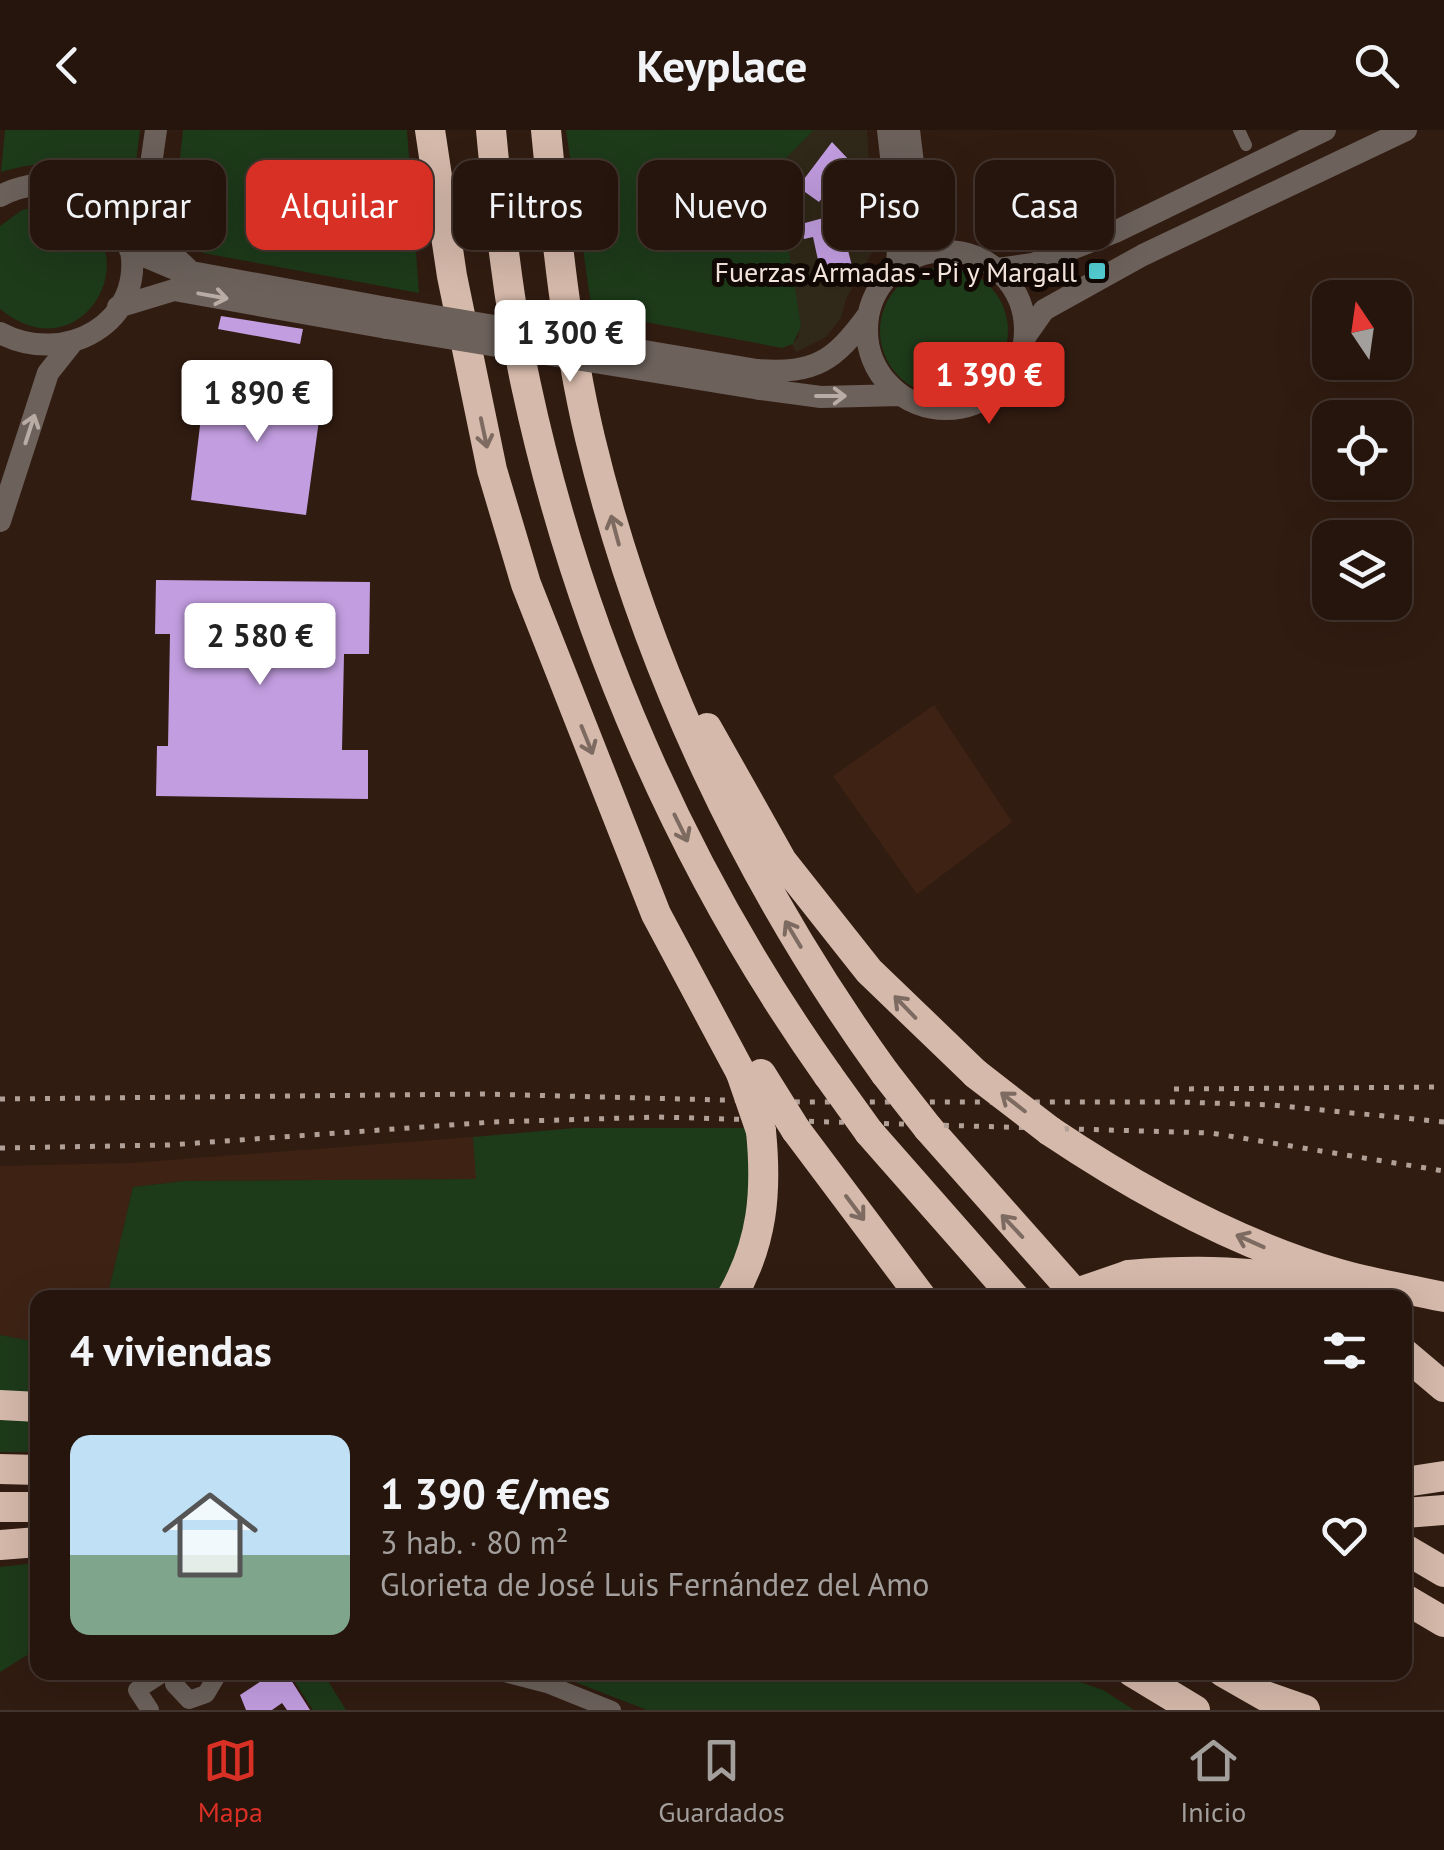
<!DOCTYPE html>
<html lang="es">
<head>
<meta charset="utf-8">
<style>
  :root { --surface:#25150d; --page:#31221b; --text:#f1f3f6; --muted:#a39f9d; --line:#42342e; --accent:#d93025 }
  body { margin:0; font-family:"PT Sans",sans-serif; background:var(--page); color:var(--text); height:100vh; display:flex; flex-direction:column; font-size:38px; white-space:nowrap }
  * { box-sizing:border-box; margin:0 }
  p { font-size:32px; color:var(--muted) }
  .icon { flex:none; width:55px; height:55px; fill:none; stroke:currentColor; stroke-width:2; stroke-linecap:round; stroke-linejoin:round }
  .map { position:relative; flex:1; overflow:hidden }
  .sheet { position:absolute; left:30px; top:1160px; width:1382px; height:390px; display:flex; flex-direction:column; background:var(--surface); border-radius:20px; box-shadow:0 10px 40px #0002,0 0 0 2px var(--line) }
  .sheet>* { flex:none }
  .banner { position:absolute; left:30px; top:30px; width:1385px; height:90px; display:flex; gap:20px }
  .needle { width:65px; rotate:347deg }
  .buttons { position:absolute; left:1312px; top:150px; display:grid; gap:20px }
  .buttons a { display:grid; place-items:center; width:100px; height:100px; border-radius:20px; background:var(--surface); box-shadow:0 10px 40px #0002,0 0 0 2px var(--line); font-size:50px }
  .price { position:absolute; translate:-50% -85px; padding:0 22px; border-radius:10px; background:#fff; color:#222; font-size:32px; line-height:65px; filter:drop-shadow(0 2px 5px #0008) }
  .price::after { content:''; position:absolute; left:50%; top:60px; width:30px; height:22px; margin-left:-15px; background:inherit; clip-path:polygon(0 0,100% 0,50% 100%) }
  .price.active { background:var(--accent); color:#fff }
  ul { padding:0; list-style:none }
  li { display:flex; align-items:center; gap:30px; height:250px; padding:0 40px }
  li+li { border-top:2px solid var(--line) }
  li span { display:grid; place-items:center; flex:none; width:280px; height:200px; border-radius:20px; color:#555 }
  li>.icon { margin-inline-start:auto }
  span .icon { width:120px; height:120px; fill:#fffc; stroke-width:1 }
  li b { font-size:42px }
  h2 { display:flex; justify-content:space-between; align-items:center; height:120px; padding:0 40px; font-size:42px }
  .tag { padding:0 35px; border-radius:20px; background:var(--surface); box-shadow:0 10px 40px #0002,0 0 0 2px var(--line); font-size:35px; line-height:90px }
  .tag.active { background:var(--accent); color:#fff }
  header { display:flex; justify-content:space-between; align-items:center; height:130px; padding:0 40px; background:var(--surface); font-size:45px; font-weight:600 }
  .tab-bar { display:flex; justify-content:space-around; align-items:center; height:140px; border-top:2px solid var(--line); background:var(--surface); font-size:28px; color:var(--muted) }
  .tab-bar a { display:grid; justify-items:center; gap:5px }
  .tab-bar .active { color:var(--accent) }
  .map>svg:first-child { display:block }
</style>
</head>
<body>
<header><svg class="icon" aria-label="back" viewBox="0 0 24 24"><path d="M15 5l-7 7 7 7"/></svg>Keyplace<svg class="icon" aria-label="search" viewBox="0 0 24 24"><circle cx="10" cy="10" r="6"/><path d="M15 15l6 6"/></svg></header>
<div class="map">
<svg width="1444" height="1580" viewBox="0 0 1444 1580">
  <rect width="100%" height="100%" fill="#311c11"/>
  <path fill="#302818" d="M814 0H867L875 117 846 169 841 188 826 207 796 222 792 214 799 207 777 50 786 28Z"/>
  <path fill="#3e2314" d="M934 575 1012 692 917 764 833 646Z
    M473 1007 477 1049 184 1051 133 1057 107 1168H38L37 1212 0 1205V1036L131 1033Z"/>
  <path fill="#1d3a19" d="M5 0H140L131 72C88 32 57 26 1 42Z
    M183 0H407L419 163 203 123 173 91Z
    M566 0H814L786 28 777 50 801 196 793 214 782 218 592 182Z
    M43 75C164 90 92 254 0 179V96L22 80Z
    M880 201a64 64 0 1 1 128 0a64 64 0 1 1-128 0Z
    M574 998H748L753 1022 745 1110 718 1167 107 1168 133 1057 184 1051 476 1049 473 1007Z
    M0 1205 37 1212V1266L0 1265Z
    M0 1289 37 1290V1322H0Z
    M37 1433V1519L0 1542V1437Z
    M289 1543H323L346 1580H313Z
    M552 1543H1054L1103 1560 1134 1580H647Z"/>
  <path fill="#c29de0" d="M832 12 850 31 819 72 798 57Z
    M846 82 850 100 843 101 852 136 821 144 813 107 804 109 801 94Z
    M221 186 303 199 300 214 218 199Z
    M206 246 323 261 306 385 191 370Z
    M156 450 370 452 369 524H344L342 620H368V669L156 666 157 616H168L170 504H155Z
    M275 1542H286L310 1580H287L282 1573 272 1580H246L240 1565Z"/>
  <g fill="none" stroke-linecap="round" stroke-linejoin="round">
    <path stroke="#6c615b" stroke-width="12" d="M1239 0 1246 15"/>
    <path stroke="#6c615b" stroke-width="18" d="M174 1542V1554L189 1570 206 1564 219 1542
      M501 1542 547 1554 612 1580
      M150 1580 137 1560 165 1542"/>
    <path stroke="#6c615b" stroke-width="22" d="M888 0 899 98 897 137
      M909 0 919 83 946 120
      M0 66C47 41 117 55 130 115 147 193 64 237 0 203
      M146 69 159 112 189 140
      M129 112 146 69 156 0
      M130 120 175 139 387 178
      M867 200a79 79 0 1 1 158 0a79 79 0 1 1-158 0Z
      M998 139 1033 134 1115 102 1325 0
      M118 177 174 160 387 198
      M1025 207 1044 180 1143 125 1406 0
      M757 240C816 244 834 231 868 185
      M760 259 821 267 901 265
      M0 391 48 243 71 214"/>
    <path stroke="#d5b9aa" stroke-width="30" d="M430 0 452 146 492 340 526 454 656 784 741 943
      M491 0C499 85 508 172 526 255 579 502 682 739 828 945
      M546 0C556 103 566 207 590 308 645 537 748 753 885 943
      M707 598 782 731 869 841 976 944
      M928 998 1079 1168
      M796 1000 922 1168
      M1050 1001C1138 1060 1236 1114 1339 1144 1373 1154 1409 1159 1444 1167
      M869 1002 1015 1168
      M1129 1145C1197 1139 1257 1141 1323 1155
      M731 1168C763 1113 767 1062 761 1001
      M1132 1168 1201 1160 1280 1168
      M1405 1224 1444 1257
      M0 1275 38 1277
      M0 1339 38 1340
      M1405 1352 1444 1346
      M0 1377H38
      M1405 1383 1444 1380
      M0 1415 38 1412
      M1405 1419 1444 1442
      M1405 1469 1444 1492
      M1132 1542 1195 1580
      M1223 1542 1265 1566 1305 1580"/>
    <path stroke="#b1a097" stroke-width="5" stroke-dasharray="5 10" stroke-linecap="butt" d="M1174 959 1444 957
      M0 969 483 964 802 972H1180L1272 975 1444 992
      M0 1018 169 1015 493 992 659 987 1211 1003 1444 1041"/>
    <path stroke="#6c615b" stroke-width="22" d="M387 178 757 240
      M387 198 760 259"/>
    <path stroke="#d5b9aa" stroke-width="30" d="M741 943 761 1001
      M885 943 928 998
      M761 944 796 1000
      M976 944 1050 1001
      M828 945 869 1002
      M1062 1168 1129 1145"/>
  </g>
  <defs><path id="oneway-shaft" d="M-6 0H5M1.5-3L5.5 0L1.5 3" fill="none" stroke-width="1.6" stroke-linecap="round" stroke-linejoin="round" transform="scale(2.5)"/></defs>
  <g stroke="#b9aca5">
    <use href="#oneway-shaft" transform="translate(213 166) rotate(10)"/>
    <use href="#oneway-shaft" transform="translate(831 266)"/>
    <use href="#oneway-shaft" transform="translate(30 299) rotate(-72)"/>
  </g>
  <g stroke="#7d6a60">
    <use href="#oneway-shaft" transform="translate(484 303) rotate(78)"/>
    <use href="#oneway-shaft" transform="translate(615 400) rotate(-105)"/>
    <use href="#oneway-shaft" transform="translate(587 610) rotate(68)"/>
    <use href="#oneway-shaft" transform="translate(681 698) rotate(64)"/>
    <use href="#oneway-shaft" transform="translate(793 804) rotate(-121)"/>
    <use href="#oneway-shaft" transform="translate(905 877) rotate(-134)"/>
    <use href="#oneway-shaft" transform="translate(1013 972) rotate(-142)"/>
    <use href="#oneway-shaft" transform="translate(855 1078) rotate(53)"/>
    <use href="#oneway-shaft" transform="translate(1012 1096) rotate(-133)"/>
    <use href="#oneway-shaft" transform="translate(1250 1111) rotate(-156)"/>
  </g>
  <rect fill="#52ccd1" stroke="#120905" stroke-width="4" x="1087" y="131" width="20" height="20" rx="5"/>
  <g text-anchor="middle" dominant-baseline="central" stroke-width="10" stroke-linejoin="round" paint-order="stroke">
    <g font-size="28" fill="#f8e9e1" stroke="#120905" text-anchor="end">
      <text x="1077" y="141">Fuerzas Armadas - Pi y Margall</text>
    </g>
  </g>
</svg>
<div class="buttons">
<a><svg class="needle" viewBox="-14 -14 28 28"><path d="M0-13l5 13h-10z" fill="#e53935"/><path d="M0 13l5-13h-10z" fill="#a39f9d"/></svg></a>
<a><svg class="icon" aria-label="locate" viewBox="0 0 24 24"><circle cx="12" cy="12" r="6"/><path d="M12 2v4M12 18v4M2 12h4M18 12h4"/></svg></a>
<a><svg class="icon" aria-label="layers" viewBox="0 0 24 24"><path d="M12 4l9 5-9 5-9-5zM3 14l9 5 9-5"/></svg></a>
</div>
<b class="price" style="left:570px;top:255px">1 300 €</b>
<b class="price active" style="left:989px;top:297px">1 390 €</b>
<b class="price" style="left:257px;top:315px">1 890 €</b>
<b class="price" style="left:260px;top:558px">2 580 €</b>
<div class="banner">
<a class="tag">Comprar</a>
<a class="tag active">Alquilar</a>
<a class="tag">Filtros</a>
<a class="tag">Nuevo</a>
<a class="tag">Piso</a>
<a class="tag">Casa</a>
</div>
<section class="sheet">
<h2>4 viviendas<svg class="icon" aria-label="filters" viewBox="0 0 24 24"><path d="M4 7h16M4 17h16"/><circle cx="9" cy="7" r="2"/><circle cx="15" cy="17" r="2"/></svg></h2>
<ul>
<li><span style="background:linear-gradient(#bfe0f5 60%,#7fa58c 0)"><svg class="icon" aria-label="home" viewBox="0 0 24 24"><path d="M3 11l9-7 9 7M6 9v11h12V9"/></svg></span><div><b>1 390 €/mes</b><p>3 hab. · 80 m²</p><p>Glorieta de José Luis Fernández del Amo</p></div><svg class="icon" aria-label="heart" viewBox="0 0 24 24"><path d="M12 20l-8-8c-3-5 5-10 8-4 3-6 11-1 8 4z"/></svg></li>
</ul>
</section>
</div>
<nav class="tab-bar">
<a class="active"><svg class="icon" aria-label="map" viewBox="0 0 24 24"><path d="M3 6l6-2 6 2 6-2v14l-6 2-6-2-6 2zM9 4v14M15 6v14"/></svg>Mapa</a>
<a><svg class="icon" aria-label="saved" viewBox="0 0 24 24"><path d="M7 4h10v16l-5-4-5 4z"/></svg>Guardados</a>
<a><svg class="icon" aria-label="home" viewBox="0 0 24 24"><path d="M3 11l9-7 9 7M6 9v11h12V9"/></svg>Inicio</a>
</nav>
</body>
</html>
